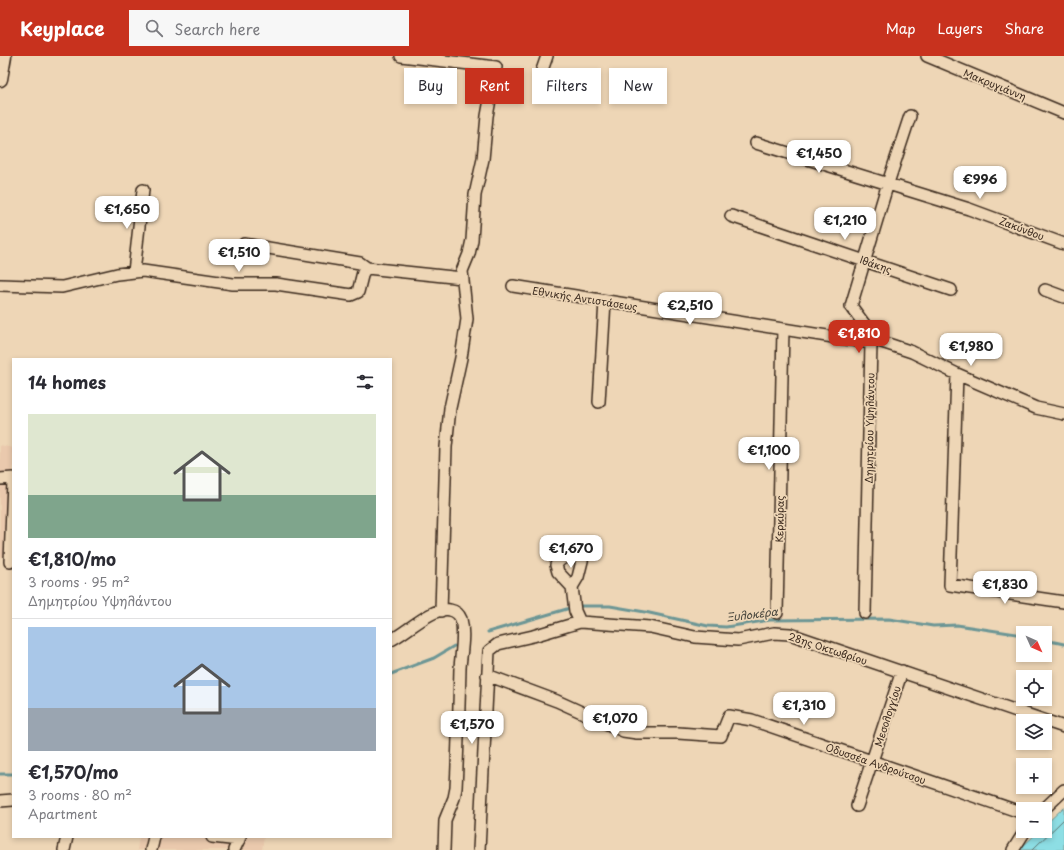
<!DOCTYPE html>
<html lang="en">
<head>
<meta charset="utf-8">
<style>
  :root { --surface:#fff; --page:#f7f7f7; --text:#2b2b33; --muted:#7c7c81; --line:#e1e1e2; --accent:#c8321e }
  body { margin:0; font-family:"Playpen Sans",sans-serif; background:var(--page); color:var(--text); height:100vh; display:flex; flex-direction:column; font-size:15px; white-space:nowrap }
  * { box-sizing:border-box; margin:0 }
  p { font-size:13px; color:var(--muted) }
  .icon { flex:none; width:22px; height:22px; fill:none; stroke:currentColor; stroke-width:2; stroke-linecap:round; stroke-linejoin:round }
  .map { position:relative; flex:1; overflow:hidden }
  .sheet { position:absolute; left:12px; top:302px; width:380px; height:480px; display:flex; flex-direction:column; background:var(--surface); border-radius:0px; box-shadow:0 2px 6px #0003 }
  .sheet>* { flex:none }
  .hud { position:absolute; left:404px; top:12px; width:380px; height:36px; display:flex; gap:8px }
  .needle { width:26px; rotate:135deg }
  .controls { position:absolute; left:1016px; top:570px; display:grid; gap:8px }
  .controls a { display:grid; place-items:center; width:36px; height:36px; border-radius:0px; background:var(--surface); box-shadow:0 2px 6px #0003; font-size:20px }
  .price { position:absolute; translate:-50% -34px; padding:0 9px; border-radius:8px; background:#fff; color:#222; font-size:13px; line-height:26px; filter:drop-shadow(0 1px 2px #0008) }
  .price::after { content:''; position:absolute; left:50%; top:24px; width:12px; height:9px; margin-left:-6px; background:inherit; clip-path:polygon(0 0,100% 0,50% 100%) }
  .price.selected { background:var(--accent); color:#fff }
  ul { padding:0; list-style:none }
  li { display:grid; align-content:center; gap:8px; height:212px; padding:0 16px }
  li+li { border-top:1px solid var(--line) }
  li span { display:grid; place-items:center; height:124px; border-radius:0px; color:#555 }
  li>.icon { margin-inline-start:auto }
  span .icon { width:72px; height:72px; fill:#fffc; stroke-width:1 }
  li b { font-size:17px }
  h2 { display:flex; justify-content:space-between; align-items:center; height:48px; padding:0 16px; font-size:17px }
  .chip { padding:0 14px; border-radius:0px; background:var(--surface); box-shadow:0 2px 6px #0003; font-size:14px; line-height:36px }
  .chip.selected { background:var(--accent); color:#fff }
  header { display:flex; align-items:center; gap:24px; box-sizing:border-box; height:56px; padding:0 20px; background:var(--accent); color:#fff }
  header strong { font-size:19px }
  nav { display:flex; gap:22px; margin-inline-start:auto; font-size:14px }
  .search { width:280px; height:36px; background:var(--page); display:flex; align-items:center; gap:10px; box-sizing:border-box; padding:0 14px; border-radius:0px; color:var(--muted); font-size:15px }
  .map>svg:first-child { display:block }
</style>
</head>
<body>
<header>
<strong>Keyplace</strong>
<div class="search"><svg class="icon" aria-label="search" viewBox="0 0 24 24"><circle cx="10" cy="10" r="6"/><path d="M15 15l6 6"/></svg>Search here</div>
<nav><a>Map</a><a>Layers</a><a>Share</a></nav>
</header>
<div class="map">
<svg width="1064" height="794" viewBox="0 0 1064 794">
  <rect width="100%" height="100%" fill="#eed6b6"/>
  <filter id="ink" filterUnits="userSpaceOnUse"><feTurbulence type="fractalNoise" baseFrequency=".025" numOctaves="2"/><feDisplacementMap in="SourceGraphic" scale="8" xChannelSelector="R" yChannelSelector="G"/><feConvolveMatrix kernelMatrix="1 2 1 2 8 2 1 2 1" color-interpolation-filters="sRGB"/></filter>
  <g filter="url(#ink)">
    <path fill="#eac9ad" d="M0 389 13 392V501H0Z
      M139 781H264L262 794H137Z"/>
    <path fill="#8ddee4" stroke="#6c9695" d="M1064 751V794H1019L1039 775H1045V769Z"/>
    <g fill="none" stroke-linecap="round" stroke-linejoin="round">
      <path stroke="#5c726d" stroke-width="1" d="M1032 794C1043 783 1053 774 1064 763"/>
      <path stroke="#6c9695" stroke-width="3" d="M488 576 577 550H610L645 556 708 570 726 571 770 564 889 563 933 570 957 569 1023 579
        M1045 584 1064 588
        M391 618 434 602 454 590
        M0 718H13"/>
      <g stroke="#3b2a1e" stroke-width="14">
        <path id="minor" d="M401 0 496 11 487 60 483 103 475 139 472 184 469 198 462 215 467 263 461 302 450 352 446 391 441 555
          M927 0 1064 57
          M540 20 547 0
          M756 87 969 153 1064 188
          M731 160 951 234
          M244 188 360 207 367 212
          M134 216 143 134
          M0 229 62 231 117 218 143 215 233 228H276L351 239 358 236 363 216 367 212 462 222
          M513 230 871 287
          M1045 234 1064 241
          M873 283 912 296 957 318 1036 352 1064 358
          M957 318 950 529 1064 546
          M599 346 605 245
          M0 423 13 422
          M10 506 13 425
          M572 531 578 521 583 501C572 499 562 499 556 509L558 516 572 531 575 555 580 566
          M777 557 783 273
          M865 557 871 287 873 283 870 276 851 250 888 127 910 60
          M391 584C406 577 433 550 450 554 455 555 459 558 461 563 465 578 461 597 460 612 459 652 458 692 456 732L454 742 445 764 444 794
          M487 619 557 645 623 675 637 677H678L721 680 729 660 752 664 1023 757
          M0 745 13 744
          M857 750 902 615
          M1044 753 1064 734
          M212 781 239 784
          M64 794 67 781
          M151 794 154 781
          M234 794 240 781
          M479 794 489 595 498 588 533 580 580 566 650 571 695 581 738 584 774 577 790 578 1064 671
          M1013 794 1025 775"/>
      </g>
      <g stroke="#3b2a1e" stroke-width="17">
        <path id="major" d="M0 23 4 0"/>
      </g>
      <use href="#minor" stroke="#eed6b6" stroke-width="11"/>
      <use href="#major" stroke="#eed6b6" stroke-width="14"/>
    </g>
  </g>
  <g text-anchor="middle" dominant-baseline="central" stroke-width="3.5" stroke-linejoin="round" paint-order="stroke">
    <g font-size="10" fill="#3b2a1e" stroke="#eed6b6">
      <text transform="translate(995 28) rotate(22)">Μακρυγιάννη</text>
      <text transform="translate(1022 172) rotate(21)">Ζακύνθου</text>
      <text transform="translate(876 208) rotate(19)">Ιθάκης</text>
      <text transform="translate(585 242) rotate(9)">Εθνικής Αντιστάσεως</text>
      <text transform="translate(869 372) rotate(-89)">Δημητρίου Υψηλάντου</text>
      <text transform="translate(779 463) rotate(-89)">Κερκύρας</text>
      <text transform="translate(828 592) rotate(18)">28ης Οκτωβρίου</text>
      <text transform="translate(887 660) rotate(-72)">Μεσολογγίου</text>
      <text transform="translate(876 707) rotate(19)">Οδυσσέα Ανδρούτσου</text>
    </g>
    <g font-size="11" font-style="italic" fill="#47453c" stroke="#eed6b6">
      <text transform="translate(752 558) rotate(-7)">Ξυλοκέρα</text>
    </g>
  </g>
</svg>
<div class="controls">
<a><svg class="needle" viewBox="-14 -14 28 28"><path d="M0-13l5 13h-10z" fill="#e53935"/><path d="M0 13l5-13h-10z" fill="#7c7c81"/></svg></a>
<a><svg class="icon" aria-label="locate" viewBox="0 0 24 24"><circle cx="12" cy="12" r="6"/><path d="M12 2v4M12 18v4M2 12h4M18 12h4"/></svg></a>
<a><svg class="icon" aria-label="layers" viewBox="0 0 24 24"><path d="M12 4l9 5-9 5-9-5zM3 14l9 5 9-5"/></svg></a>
<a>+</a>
<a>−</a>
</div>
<b class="price" style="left:819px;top:118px">€1,450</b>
<b class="price" style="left:980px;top:144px">€996</b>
<b class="price" style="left:127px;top:174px">€1,650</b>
<b class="price" style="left:845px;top:185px">€1,210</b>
<b class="price" style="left:239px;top:217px">€1,510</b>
<b class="price" style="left:690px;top:270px">€2,510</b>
<b class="price selected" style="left:859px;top:298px">€1,810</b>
<b class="price" style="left:971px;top:311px">€1,980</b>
<b class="price" style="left:769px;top:415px">€1,100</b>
<b class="price" style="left:571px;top:513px">€1,670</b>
<b class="price" style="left:1005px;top:549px">€1,830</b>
<b class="price" style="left:804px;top:670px">€1,310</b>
<b class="price" style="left:615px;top:683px">€1,070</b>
<b class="price" style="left:472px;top:689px">€1,570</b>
<div class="hud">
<a class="chip">Buy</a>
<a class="chip selected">Rent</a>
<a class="chip">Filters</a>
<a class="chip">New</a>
</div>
<section class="sheet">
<h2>14 homes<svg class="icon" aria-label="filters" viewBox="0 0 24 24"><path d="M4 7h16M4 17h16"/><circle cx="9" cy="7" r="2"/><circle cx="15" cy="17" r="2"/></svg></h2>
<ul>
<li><span style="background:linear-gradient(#dfe7d0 65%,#7fa58c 0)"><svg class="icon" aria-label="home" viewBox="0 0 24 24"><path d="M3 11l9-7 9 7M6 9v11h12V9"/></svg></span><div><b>€1,810/mo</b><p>3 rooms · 95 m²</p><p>Δημητρίου Υψηλάντου</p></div></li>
<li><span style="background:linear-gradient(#a9c7e8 65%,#9aa5b1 0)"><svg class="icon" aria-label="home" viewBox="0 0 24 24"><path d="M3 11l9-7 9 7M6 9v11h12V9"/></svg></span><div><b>€1,570/mo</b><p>3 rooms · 80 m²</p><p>Apartment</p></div></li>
</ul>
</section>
</div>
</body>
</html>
